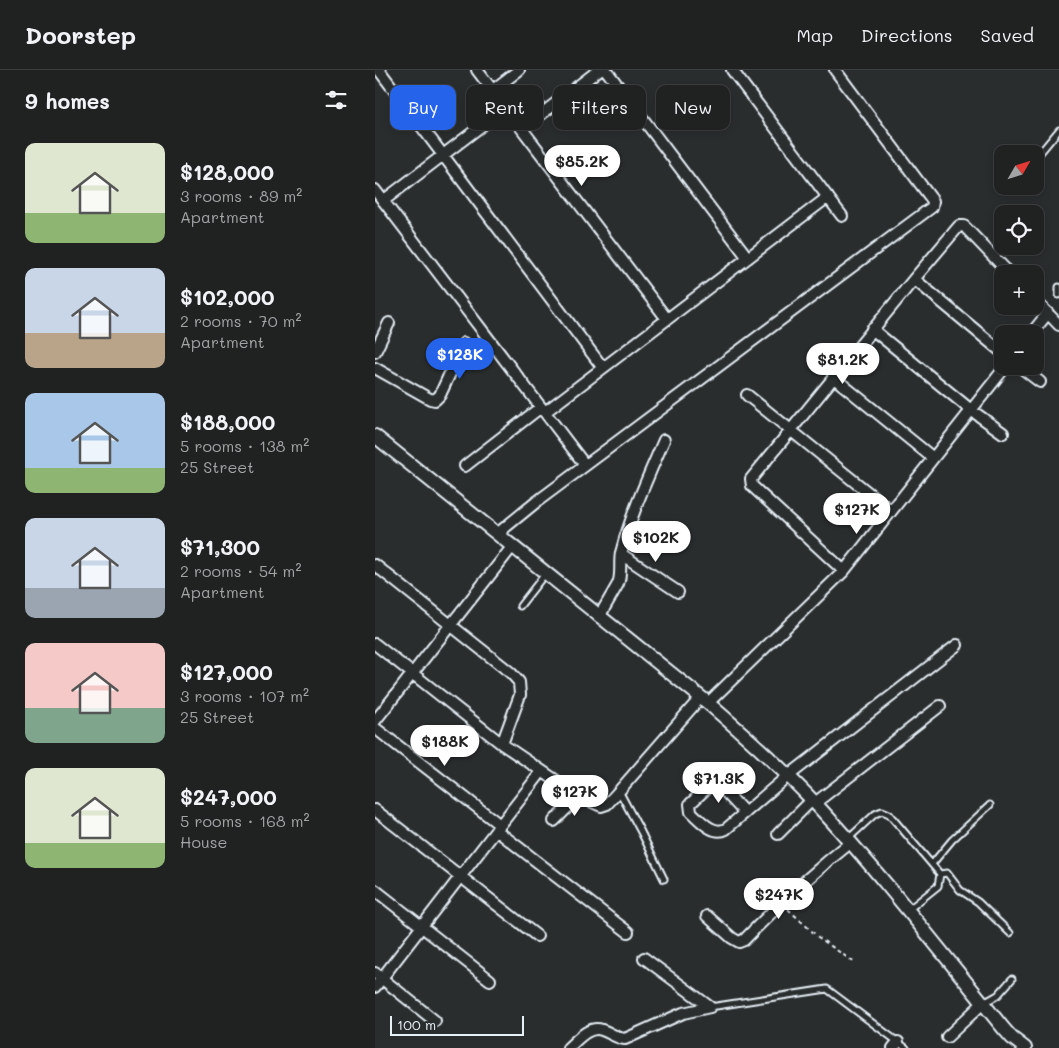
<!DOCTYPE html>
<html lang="en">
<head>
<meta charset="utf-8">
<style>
  :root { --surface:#202222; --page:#282a2a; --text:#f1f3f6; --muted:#a2a4a5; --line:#3d3f40; --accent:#2563eb }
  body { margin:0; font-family:Mali,sans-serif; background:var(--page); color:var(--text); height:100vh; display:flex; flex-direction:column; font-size:19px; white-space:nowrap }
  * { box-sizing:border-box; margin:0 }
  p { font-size:16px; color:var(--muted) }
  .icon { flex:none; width:28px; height:28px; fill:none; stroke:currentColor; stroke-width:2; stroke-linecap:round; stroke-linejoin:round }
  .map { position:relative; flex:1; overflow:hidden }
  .details { display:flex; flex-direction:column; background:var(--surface); width:375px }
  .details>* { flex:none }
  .guide { position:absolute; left:15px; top:15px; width:475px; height:45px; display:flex; gap:10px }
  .needle { width:32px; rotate:51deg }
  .controls { position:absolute; left:619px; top:75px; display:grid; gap:10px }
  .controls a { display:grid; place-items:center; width:50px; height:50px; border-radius:10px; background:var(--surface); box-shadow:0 2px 8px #0003,0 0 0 1px var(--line); font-size:25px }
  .scale { position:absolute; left:15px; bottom:12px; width:134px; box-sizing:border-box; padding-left:5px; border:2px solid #e8f1f8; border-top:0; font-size:14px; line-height:18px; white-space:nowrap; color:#e8f1f8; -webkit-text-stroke:4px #2a2d2e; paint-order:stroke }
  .price { position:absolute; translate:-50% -42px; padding:0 11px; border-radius:18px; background:#fff; color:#222; font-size:16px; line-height:32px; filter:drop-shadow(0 1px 2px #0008) }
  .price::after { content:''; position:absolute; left:50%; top:30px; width:15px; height:11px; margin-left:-8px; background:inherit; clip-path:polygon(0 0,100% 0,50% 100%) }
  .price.on { background:var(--accent); color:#fff }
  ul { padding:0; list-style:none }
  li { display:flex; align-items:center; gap:15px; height:125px; padding:0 25px }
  li span { display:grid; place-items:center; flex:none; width:140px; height:100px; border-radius:10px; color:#555 }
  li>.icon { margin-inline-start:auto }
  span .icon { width:60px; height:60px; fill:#fffc; stroke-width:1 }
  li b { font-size:21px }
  h2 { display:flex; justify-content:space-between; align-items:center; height:60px; padding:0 25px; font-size:21px }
  .tag { padding:0 18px; border-radius:10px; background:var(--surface); box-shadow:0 2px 8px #0003,0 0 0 1px var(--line); font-size:18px; line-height:45px }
  .tag.on { background:var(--accent); color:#fff }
  header { display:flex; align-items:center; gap:30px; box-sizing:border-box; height:70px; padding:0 25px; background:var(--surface); border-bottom:1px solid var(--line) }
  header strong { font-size:24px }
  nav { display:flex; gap:28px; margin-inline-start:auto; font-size:18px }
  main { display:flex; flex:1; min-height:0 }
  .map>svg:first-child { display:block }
</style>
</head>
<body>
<header>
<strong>Doorstep</strong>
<nav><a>Map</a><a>Directions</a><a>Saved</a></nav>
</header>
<main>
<section class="details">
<h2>9 homes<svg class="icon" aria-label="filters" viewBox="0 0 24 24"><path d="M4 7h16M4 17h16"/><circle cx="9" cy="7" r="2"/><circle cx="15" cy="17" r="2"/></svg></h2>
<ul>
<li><span style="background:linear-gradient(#dfe7d0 70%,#8fb573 0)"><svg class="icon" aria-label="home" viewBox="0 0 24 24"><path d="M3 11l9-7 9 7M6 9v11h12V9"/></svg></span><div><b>$128,000</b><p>3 rooms · 89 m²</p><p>Apartment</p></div></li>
<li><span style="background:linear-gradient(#c9d6e8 65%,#b9a48a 0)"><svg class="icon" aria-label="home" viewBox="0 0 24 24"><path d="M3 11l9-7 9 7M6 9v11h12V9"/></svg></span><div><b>$102,000</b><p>2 rooms · 70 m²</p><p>Apartment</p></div></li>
<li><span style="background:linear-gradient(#a9c7e8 75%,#8fb573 0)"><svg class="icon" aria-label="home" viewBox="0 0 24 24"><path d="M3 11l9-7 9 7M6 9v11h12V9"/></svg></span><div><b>$188,000</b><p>5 rooms · 138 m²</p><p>25 Street</p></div></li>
<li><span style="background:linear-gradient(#c9d6e8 70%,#9aa5b1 0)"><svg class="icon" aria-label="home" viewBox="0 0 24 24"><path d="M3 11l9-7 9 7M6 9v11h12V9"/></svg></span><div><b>$71,300</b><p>2 rooms · 54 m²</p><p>Apartment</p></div></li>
<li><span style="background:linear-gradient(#f6c9c9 65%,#7fa58c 0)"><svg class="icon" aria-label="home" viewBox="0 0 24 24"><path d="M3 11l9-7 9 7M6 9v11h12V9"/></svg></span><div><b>$127,000</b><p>3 rooms · 107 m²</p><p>25 Street</p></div></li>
<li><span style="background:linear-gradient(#dfe7d0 75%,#8fb573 0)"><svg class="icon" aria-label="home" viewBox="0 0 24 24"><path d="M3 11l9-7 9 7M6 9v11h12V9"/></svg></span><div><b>$247,000</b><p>5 rooms · 168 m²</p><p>House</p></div></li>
</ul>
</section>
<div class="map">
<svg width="684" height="978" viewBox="0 0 684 978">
  <rect width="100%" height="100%" fill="#2a2d2e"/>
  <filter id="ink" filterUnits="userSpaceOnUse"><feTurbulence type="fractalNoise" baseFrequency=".02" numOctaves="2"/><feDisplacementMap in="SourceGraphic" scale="10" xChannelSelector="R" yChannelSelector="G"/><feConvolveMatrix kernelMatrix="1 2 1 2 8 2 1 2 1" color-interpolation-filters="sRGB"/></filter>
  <g filter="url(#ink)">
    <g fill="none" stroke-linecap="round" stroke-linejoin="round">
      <g stroke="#e8f1f8" stroke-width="9">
        <path id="service" d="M660 89 684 60
          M684 217V225
          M145 536 170 504
          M244 721 266 762 289 809
          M473 769 500 744 507 741 514 744 565 804 563 816 533 840
          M557 794 577 770 615 735
          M565 804 572 803 585 820 603 832 635 863
          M609 933 623 925 637 909
          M335 937 452 919 531 978"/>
      </g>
      <g stroke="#e8f1f8" stroke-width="14">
        <path id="minor" d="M4 0 228 298
          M102 0 292 249
          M231 0 373 188
          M357 0 467 146
          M118 20 144 0
          M147 59 224 0
          M0 120 210 395
          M8 131 131 37
          M539 209 628 283
          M660 230 684 255
          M497 259 596 340 628 363
          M656 264 673 243
          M0 282 14 253
          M644 296 665 312
          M0 298 55 329 60 330 65 325 89 273
          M458 307 558 388
          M372 325 516 441
          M170 342 453 127
          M90 396 166 337
          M122 464 160 433 557 137 558 131 460 0
          M246 484 303 522
          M0 495 136 603 144 612 145 625 127 674
          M469 501 377 416 376 409 539 209 584 156H589L635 204
          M224 547 243 514C247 504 244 493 246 483 256 444 273 407 289 370
          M0 574 127 674 204 726 226 736 232 734 244 721 326 627
          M333 633 469 501 631 296
          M0 651 137 477
          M0 658 125 755
          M440 733 565 636
          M0 740 162 866
          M370 743 343 714H336L315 734 316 742C325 750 338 766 351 759L408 710 582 575
          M179 751 204 726
          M121 760 253 862
          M403 764 437 730
          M0 820 115 910
          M332 846 357 868 364 872 369 870C404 834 436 804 475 773
          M269 888 335 937
          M0 903 60 951
          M0 917 167 701
          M572 967 608 933
          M193 978C202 970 214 955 227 960 236 963 241 968 250 969L308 943 335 937
          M518 978 523 972"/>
      </g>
      <g stroke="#e8f1f8" stroke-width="16">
        <path id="tertiary" d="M0 366 333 633C370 665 407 698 441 734 507 805 567 883 629 959L637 968 650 978"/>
      </g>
      <path stroke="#e8f1f8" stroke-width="2" stroke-dasharray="4 4" stroke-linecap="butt" d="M413 839 443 867 480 893"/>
      <use href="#service" stroke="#2a2d2e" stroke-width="5"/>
      <use href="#minor" stroke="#2a2d2e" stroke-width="10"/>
      <use href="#tertiary" stroke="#2a2d2e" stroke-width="12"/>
    </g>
  </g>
</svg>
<div class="controls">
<a><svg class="needle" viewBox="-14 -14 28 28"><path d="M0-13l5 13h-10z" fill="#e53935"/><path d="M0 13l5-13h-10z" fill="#a2a4a5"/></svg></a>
<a><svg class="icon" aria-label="locate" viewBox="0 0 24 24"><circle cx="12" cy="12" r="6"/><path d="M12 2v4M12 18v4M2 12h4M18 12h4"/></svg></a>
<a>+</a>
<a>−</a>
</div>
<div class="scale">100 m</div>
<b class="price" style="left:207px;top:117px">$85.2K</b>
<b class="price on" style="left:85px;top:310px">$128K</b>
<b class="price" style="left:468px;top:315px">$81.2K</b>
<b class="price" style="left:482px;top:465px">$127K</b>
<b class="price" style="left:281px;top:493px">$102K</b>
<b class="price" style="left:70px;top:697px">$188K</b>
<b class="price" style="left:344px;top:734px">$71.3K</b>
<b class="price" style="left:200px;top:747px">$127K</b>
<b class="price" style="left:404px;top:850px">$247K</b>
<div class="guide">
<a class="tag on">Buy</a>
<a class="tag">Rent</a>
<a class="tag">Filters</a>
<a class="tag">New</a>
</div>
</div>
</main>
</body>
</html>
